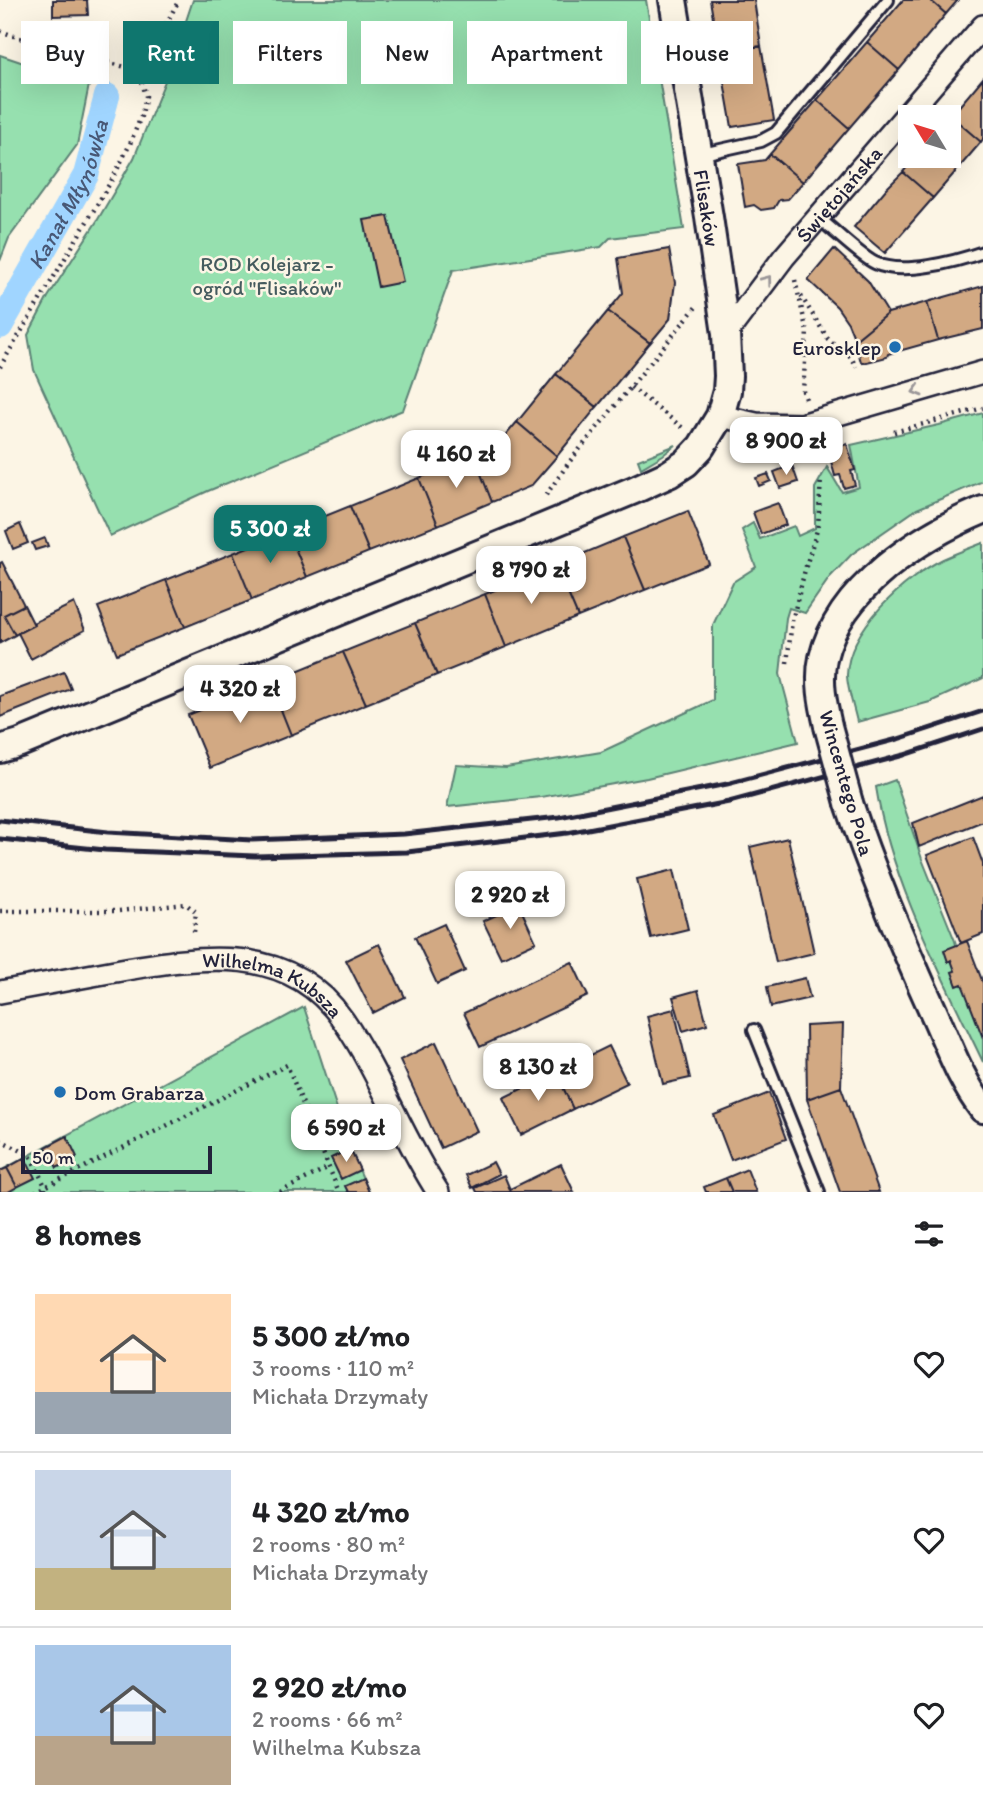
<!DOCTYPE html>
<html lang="en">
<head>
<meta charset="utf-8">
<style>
  :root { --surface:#fff; --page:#f6f6f6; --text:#202124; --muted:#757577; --line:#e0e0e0; --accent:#0f766e }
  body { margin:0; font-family:Itim,sans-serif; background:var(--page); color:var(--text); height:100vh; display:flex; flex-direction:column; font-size:26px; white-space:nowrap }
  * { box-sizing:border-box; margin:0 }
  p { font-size:23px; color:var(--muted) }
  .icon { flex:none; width:38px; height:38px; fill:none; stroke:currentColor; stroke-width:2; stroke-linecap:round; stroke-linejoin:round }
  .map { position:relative; height:1192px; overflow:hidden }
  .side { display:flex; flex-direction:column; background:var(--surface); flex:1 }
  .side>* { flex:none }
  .hud { position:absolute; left:21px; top:21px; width:942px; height:63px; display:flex; gap:14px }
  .needle { width:46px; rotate:308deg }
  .controls { position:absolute; left:898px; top:105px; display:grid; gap:14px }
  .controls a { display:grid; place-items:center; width:63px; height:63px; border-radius:0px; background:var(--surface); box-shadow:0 7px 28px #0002; font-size:35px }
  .scale { position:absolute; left:21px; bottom:18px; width:191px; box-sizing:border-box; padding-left:7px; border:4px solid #22223b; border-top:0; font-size:19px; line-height:24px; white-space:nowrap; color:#22223b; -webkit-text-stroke:5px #fcf5e5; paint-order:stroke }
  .price { position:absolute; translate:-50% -60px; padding:0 16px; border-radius:14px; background:#fff; color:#222; font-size:23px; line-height:46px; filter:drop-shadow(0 2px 4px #0008) }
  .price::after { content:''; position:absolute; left:50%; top:42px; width:21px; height:16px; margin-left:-10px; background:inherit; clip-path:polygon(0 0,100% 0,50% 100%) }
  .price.current { background:var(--accent); color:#fff }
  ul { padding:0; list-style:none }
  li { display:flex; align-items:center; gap:21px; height:175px; padding:0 35px }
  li+li { border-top:2px solid var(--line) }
  li span { display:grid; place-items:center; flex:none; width:196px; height:140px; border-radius:0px; color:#555 }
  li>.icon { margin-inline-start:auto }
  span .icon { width:84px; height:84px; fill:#fffc; stroke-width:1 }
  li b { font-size:30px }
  h2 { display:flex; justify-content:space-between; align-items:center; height:84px; padding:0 35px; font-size:30px }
  .chip { padding:0 24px; border-radius:0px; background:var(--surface); box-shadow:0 7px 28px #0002; font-size:24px; line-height:63px }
  .chip.current { background:var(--accent); color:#fff }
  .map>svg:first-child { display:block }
</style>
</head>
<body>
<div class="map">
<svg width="983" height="1192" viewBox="0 0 983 1192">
  <rect width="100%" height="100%" fill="#fcf5e5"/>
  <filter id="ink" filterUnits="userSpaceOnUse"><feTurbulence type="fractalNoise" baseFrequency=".0143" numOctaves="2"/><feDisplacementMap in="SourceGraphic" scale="14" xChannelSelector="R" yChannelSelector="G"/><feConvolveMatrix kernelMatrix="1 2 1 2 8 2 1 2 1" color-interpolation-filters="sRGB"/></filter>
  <g filter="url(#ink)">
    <path fill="#96e0af" stroke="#5c8175" stroke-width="2" d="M193 0H646L684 229 610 238 601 247 453 270 403 410 208 491 110 536 34 370 28 335 48 297 97 221 134 158 171 66Z
      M0 55 89 85 77 145 9 238 0 261Z
      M983 413V481L917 509 852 554 830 577 805 613 789 608 786 618 780 674 798 742 647 778 541 797 447 807 456 765 506 768 601 752 713 700V625L733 582 756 567 742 530 753 523 760 539 794 526 798 536 815 528V488L827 467 842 492 859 487 851 445 939 425Z
      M676 445 663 455 641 468 638 460Z
      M983 543V678L930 702 857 722C854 708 847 688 847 675 848 629 905 578 943 559 956 553 970 548 983 543Z
      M895 780 922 859 955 941 959 955 983 1012V1062C942 976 891 882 876 787Z
      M304 1007 350 1149 369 1192H0V1171Z"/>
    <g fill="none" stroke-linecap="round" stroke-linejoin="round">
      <path stroke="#a0d5ff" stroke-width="26" id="s1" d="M0 326 86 175 107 96"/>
    </g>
    <path fill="#d2a983" stroke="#22223b" stroke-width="2" d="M53 0H87L88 15 53 16Z
      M710 0H754L761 46 719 53Z
      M903 0H930L946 14 899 70 867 42Z
      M930 0H958L946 14Z
      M867 42 899 70 849 128 817 100Z
      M761 46 774 120 732 127 719 53Z
      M983 78V139L981 142 951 116Z
      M817 100 849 128 803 182 770 154Z
      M951 116 981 142 933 198 903 172 916 156H948V119Z
      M770 154 803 182 788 199 779 200 774 208 761 210 754 205 745 207 738 164 765 160Z
      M903 172 933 198 885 253 854 227 886 189Z
      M388 216 403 282 378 287 364 220Z
      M669 249 675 283 670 319 650 343 608 311 623 293 618 258Z
      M834 249 868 281 888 313 855 340 848 323 837 307 808 280Z
      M983 286V329L938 340 927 302Z
      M927 302 938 340 888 354 887 357 863 363V362H861L855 340 888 313Z
      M608 311 650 343 597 407 556 374Z
      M556 374 597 407 557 456 517 422Z
      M517 422 557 456 531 486 492 502 474 456 496 447Z
      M847 444 855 470 851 471 855 485 844 488 840 475 835 476 828 450Z
      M474 456 492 502 438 525 419 478Z
      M792 465 798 482 780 488 774 472Z
      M768 474 771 481 759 486 756 478Z
      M419 478 438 525 369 552 350 506Z
      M778 503 786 525 761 534 753 512Z
      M350 506 369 552 307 577 288 531Z
      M688 511 709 564 645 590 623 537Z
      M20 524 28 543 13 549 6 531Z
      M288 531 307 577 252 600 233 553Z
      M623 537 645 590 578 617 556 565Z
      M45 538 48 546 35 550 32 543Z
      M233 553 252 600 185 627 166 580Z
      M2 562 24 605 4 615 15 635 0 643V563Z
      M556 565 578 617 506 647 485 594Z
      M166 580 185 627 117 654 98 607Z
      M485 594 506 647 437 675 415 623Z
      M74 603 85 630 31 659 18 633 34 625 33 623Z
      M24 605 34 625 15 635 4 615Z
      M415 623 437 675 366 704 343 652Z
      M343 652 366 704 291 735 270 682Z
      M64 672 71 689 0 717V696Z
      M270 682 291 735 210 768 188 715Z
      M983 795V821L919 847 913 823Z
      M973 837 983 864V934L961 943 927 855Z
      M788 838 814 953 776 962 750 847Z
      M674 870 688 929 651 938 637 879Z
      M519 905 536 942 501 958 483 921Z
      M444 924 465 971 437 984 415 937Z
      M967 941 983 983V1038L962 984 957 986 952 972 955 971 951 960 948 962 944 950Z
      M379 944 405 997 373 1013 346 960Z
      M572 962 588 996 480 1047 464 1013Z
      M805 978 810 998 771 1007 767 987Z
      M698 990 707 1024 683 1031 673 997Z
      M674 1009 690 1078 663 1084 647 1016Z
      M843 1024 841 1087 807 1099 806 1026Z
      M436 1042 477 1131 441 1148 400 1060Z
      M609 1046 627 1083 573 1109 556 1072Z
      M556 1072 573 1109 521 1135 503 1098Z
      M841 1087 879 1192H840L807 1099Z
      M769 1093 786 1139 731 1160 714 1115Z
      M67 1136 77 1157 57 1168 46 1147Z
      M350 1149 360 1170 341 1179 331 1158Z
      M25 1158 35 1178 17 1187 7 1168Z
      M493 1162 499 1174 472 1188 466 1175Z
      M561 1164 574 1192H511L510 1189Z
      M7 1168 17 1187 8 1192H0V1171Z
      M747 1169 756 1192H732L726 1178Z
      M504 1175 511 1192H477L475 1188Z
      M363 1178 369 1192H348L345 1186Z
      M726 1178 732 1192H706L704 1187Z"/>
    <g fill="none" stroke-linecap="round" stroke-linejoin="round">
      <g stroke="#22223b" stroke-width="16">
        <path id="service" d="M698 155 761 141 776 133 888 0
          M827 225C839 235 862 257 875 263 901 276 955 262 983 252
          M754 1030 819 1192"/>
      </g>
      <g stroke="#22223b" stroke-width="26">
        <g id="minor">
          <path id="s2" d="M726 334 784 257 983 26"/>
          <path d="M720 416 756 424 801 425 983 372"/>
          <path id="s3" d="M0 992C38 985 77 978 115 971 197 957 288 940 343 1020 380 1074 402 1137 438 1192"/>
        </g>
      </g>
      <g stroke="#22223b" stroke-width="32">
        <path id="tertiary" d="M828 726C823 704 818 680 823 658 839 588 921 536 983 510
          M0 749 20 743 634 490 669 474 686 463 701 447 720 416 727 391 728 376 726 334 709 217 673 0
          M849 803C873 875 903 945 934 1013 949 1046 961 1081 983 1109"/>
      </g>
      <path stroke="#22223b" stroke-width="4.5" stroke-dasharray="2 5" stroke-linecap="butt" d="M0 31 34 43 133 69 142 82 146 96 142 114 130 144 113 178 0 367
        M133 69 152 50 179 0
        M795 280 807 332 803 391 806 399
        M801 296 828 339 851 357 856 367
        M631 387 683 428
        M894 432 983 408
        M546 495 570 461 696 307
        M787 663 792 621 806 566 818 527 821 478
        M0 911H119L186 904 196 912 194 932
        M0 1140 30 1155 45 1186V1192
        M35 1192 287 1065 339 1192
        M280 1192 329 1167"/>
      <use href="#service" stroke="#fcf5e5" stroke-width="10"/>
      <use href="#minor" stroke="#fcf5e5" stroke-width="21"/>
      <use href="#tertiary" stroke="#fcf5e5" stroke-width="26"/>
      <path stroke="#22223b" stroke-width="5" d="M0 820 108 832 252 840 404 834 559 817 727 784 898 739 983 711
        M0 839 105 850 255 856 407 852 567 833 729 802 904 755 983 729"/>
      <g stroke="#22223b" stroke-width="32" stroke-linecap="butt">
        <path id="tertiary-bridge" d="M828 726 849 803"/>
      </g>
      <use href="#tertiary-bridge" stroke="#fcf5e5" stroke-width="26"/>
    </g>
    <defs><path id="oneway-chevron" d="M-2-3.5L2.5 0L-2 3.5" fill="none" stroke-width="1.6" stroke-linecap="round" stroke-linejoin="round" transform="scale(1.75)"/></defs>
    <g stroke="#9a9698">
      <use href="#oneway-chevron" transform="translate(767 280) rotate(-53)"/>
      <use href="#oneway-chevron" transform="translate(917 391) rotate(164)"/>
    </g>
  </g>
  <g fill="#1f6fb2" stroke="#fcf5e5" stroke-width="2.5">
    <circle cx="895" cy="347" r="7"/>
    <circle cx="60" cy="1092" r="7"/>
  </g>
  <g text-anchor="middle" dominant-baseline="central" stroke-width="5" stroke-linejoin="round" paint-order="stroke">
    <g font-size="21" fill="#22223b" stroke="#fcf5e5">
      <text stroke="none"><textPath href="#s2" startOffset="180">Świętojańska</textPath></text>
      <text transform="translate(707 208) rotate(81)">Flisaków</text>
      <text transform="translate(847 783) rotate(74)">Wincentego Pola</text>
      <text stroke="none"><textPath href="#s3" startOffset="282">Wilhelma Kubsza</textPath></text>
    </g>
    <g font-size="21" fill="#455b5e" stroke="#fcf5e5">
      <text x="267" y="263">ROD Kolejarz -<tspan x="267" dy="24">ogród "Flisaków"</tspan></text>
    </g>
    <g font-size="21" fill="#22223b" stroke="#fcf5e5" text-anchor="end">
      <text x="881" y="347">Eurosklep</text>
      <text x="74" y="1092" text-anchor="start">Dom Grabarza</text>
    </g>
    <g font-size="23" font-style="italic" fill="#485876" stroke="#fcf5e5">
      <text stroke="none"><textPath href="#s1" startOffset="149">Kanał Młynówka</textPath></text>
    </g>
  </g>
</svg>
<div class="controls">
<a><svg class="needle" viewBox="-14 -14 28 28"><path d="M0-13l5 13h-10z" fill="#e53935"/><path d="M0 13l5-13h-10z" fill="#757577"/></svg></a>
</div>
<div class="scale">50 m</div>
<b class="price" style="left:786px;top:477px">8 900 zł</b>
<b class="price" style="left:456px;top:490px">4 160 zł</b>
<b class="price current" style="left:270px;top:565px">5 300 zł</b>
<b class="price" style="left:531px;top:606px">8 790 zł</b>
<b class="price" style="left:240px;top:725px">4 320 zł</b>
<b class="price" style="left:510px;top:931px">2 920 zł</b>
<b class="price" style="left:538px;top:1103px">8 130 zł</b>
<b class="price" style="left:346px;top:1164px">6 590 zł</b>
<div class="hud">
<a class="chip">Buy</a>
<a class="chip current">Rent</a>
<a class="chip">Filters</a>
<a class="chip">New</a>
<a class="chip">Apartment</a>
<a class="chip">House</a>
</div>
</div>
<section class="side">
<h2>8 homes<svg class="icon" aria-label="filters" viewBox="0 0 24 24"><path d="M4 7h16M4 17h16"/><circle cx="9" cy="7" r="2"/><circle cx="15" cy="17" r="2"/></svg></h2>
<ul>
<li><span style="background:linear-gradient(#ffd9b3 70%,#9aa5b1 0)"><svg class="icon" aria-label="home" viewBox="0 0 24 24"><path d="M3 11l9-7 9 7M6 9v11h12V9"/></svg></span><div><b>5 300 zł/mo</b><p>3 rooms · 110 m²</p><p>Michała Drzymały</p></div><svg class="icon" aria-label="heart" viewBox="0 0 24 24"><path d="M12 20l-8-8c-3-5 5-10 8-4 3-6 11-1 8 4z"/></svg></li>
<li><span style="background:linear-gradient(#c9d6e8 70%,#c2b280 0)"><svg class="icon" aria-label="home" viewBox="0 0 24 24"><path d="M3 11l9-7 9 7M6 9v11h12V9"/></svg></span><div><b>4 320 zł/mo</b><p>2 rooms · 80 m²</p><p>Michała Drzymały</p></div><svg class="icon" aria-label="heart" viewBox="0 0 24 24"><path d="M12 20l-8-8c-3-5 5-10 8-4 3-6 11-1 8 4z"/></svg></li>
<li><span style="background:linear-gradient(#a9c7e8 65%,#b9a48a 0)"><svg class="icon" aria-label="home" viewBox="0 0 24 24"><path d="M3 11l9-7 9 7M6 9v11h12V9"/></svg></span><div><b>2 920 zł/mo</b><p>2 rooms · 66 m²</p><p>Wilhelma Kubsza</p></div><svg class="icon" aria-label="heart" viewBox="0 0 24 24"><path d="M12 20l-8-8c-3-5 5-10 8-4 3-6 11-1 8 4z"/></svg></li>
</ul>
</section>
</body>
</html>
